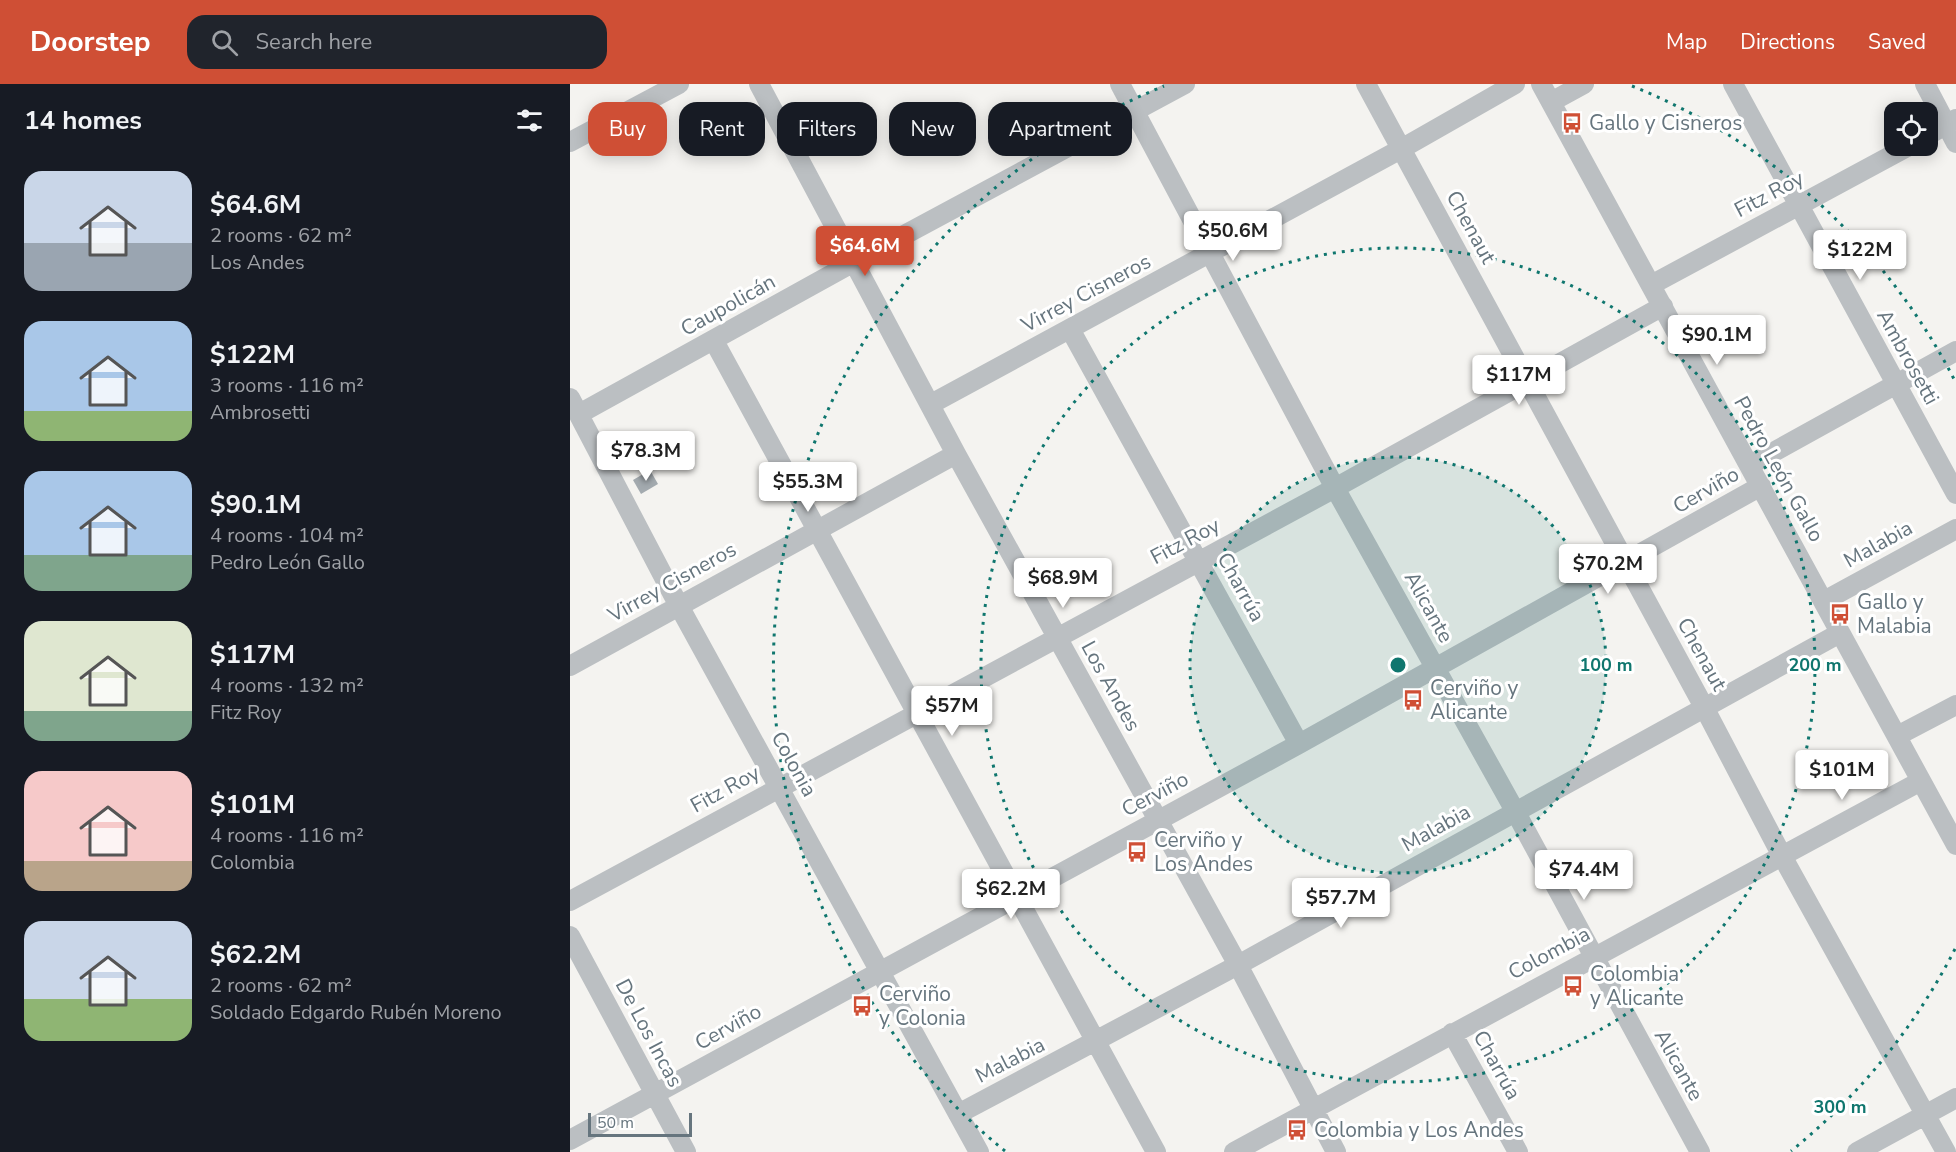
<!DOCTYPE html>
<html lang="en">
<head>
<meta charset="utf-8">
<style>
  :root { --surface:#171b24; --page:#20242c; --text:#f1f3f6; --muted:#9ea1a6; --accent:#cf4f35 }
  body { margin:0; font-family:"Nunito Sans",sans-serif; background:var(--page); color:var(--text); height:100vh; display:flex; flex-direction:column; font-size:22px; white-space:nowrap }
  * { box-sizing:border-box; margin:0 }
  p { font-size:20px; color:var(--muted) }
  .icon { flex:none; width:33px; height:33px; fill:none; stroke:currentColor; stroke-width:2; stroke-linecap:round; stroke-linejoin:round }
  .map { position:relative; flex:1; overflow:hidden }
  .panel { display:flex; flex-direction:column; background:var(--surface); width:570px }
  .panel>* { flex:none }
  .guide { position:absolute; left:18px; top:18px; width:570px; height:54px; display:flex; gap:12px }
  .tools { position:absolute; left:1314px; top:18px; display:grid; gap:12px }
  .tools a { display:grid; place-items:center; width:54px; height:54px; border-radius:12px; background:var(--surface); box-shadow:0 3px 15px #0003; font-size:30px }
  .scale { position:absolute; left:18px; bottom:15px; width:104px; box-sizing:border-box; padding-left:6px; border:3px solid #66757e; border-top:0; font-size:16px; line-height:21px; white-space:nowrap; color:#66757e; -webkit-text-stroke:4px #fff; paint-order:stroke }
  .price { position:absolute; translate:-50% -51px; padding:0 14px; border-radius:6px; background:#fff; color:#222; font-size:20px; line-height:39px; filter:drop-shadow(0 2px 3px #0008) }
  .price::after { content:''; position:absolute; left:50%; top:36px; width:18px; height:14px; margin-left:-9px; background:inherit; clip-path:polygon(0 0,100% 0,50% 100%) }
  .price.selected { background:var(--accent); color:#fff }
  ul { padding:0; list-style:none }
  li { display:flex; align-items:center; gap:18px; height:150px; padding:0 24px }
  li span { display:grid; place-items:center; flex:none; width:168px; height:120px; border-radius:18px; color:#555 }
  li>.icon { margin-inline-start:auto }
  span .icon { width:72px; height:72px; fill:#fffc; stroke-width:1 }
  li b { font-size:26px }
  h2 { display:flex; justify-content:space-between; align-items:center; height:72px; padding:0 24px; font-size:26px }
  .chip { padding:0 21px; border-radius:18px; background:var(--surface); box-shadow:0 3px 15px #0003; font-size:21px; line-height:54px }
  .chip.selected { background:var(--accent); color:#fff }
  header { display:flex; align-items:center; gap:36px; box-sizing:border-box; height:84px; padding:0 30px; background:var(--accent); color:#fff }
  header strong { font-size:28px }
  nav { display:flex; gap:33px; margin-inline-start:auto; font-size:21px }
  .search { width:420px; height:54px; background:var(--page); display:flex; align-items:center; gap:15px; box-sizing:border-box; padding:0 21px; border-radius:18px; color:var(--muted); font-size:22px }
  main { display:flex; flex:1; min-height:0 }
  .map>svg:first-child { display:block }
</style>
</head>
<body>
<header>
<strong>Doorstep</strong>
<div class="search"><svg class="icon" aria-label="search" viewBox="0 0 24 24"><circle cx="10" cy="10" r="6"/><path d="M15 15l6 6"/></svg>Search here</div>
<nav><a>Map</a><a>Directions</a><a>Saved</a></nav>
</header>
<main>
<section class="panel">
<h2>14 homes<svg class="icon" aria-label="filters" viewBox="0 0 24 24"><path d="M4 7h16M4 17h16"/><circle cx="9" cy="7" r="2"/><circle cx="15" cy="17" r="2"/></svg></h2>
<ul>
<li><span style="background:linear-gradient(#c9d6e8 60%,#9aa5b1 0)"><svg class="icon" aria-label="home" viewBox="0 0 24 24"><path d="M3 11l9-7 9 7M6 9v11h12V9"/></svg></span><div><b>$64.6M</b><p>2 rooms · 62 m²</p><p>Los Andes</p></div></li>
<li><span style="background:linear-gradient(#a9c7e8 75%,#8fb573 0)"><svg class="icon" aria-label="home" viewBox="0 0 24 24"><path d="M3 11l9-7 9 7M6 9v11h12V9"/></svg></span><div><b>$122M</b><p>3 rooms · 116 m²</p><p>Ambrosetti</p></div></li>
<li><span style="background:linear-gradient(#a9c7e8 70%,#7fa58c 0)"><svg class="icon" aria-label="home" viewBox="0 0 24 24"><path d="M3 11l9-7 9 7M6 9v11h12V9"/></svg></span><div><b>$90.1M</b><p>4 rooms · 104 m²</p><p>Pedro León Gallo</p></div></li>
<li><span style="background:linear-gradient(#dfe7d0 75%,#7fa58c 0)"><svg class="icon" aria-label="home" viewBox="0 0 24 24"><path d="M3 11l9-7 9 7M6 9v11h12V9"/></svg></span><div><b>$117M</b><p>4 rooms · 132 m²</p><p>Fitz Roy</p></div></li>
<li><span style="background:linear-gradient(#f6c9c9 75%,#b9a48a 0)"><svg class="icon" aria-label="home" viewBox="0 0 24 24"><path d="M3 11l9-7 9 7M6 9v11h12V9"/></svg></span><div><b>$101M</b><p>4 rooms · 116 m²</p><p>Colombia</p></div></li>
<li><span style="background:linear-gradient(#c9d6e8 65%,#8fb573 0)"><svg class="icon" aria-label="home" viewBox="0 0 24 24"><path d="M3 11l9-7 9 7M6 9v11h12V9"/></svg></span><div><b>$62.2M</b><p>2 rooms · 62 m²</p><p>Soldado Edgardo Rubén Moreno</p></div></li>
</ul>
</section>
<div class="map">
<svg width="1386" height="1068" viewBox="0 0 1386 1068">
  <rect width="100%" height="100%" fill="#f4f3f0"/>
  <path fill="#a3aaaf" d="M80 386 88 400 71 410 63 396Z"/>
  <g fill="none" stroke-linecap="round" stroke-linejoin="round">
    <path stroke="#bbbfc2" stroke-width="20" d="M189 0 386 370 668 881 766 1068
      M550 0 765 404 945 727 1130 1068
      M796 0 1135 625 1211 770 1376 1068
      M971 0 1386 761
      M1163 0 1386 410
      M1355 0 1386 59
      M981 18 1014 0
      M1358 51 1386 35
      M0 58 109 0
      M1081 201 1339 62
      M500 245 729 660
      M144 257 586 1068
      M0 314 109 522 409 1068
      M361 320 831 65 945 0
      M9 330 284 178 615 0
      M1180 381 1386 267
      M1254 517 1386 445
      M0 582 386 370
      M1327 652 1386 621
      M0 817 765 404 1093 222
      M0 852 116 1068
      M882 949 948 1068
      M388 1030 668 881 1270 549
      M0 1056 729 660 1191 402
      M664 1068 1351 697
      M1287 1068 1386 1014"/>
  </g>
  <circle cx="828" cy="581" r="208" fill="#0f766e" fill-opacity=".12"/>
  <g fill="none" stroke="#0f766e" stroke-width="3" stroke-dasharray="3 6">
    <circle cx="828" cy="581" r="208"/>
    <circle cx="828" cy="581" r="417"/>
    <path d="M1385 865A625 625 0 0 1 1221 1067M435 1067A625 625 0 0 1 594 2M1062 2A625 625 0 0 1 1385 297"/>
  </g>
  <defs>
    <g id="bus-bare" transform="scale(1.62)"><path d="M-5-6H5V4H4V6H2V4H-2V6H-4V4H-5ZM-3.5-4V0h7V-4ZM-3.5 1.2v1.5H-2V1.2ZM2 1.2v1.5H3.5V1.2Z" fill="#cf4f35" stroke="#fff" stroke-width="2.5" paint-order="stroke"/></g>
  </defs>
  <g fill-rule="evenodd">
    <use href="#bus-bare" x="1002" y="39"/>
    <use href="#bus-bare" x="1270" y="530"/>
    <use href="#bus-bare" x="843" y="616"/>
    <use href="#bus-bare" x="567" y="768"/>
    <use href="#bus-bare" x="1003" y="902"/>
    <use href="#bus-bare" x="292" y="922"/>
    <use href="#bus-bare" x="727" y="1046"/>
  </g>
  <g text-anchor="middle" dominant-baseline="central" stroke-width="6" stroke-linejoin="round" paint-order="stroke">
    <g font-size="21" fill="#66757e" stroke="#fff" text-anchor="start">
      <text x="1019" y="39">Gallo y Cisneros</text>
      <text x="1287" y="518">Gallo y<tspan x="1287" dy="24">Malabia</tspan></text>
      <text x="860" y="604">Cerviño y<tspan x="860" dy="24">Alicante</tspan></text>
      <text x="584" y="756">Cerviño y<tspan x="584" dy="24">Los Andes</tspan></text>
      <text x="1020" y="890">Colombia<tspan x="1020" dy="24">y Alicante</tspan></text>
      <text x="309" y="910">Cerviño<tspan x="309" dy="24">y Colonia</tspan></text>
      <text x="744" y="1046">Colombia y Los Andes</text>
    </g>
    <g font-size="21" fill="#66757e" stroke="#fff">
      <text transform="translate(1199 110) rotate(-28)">Fitz Roy</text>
      <text transform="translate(901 143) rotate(61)">Chenaut</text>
      <text transform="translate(516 209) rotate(-28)">Virrey Cisneros</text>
      <text transform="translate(158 221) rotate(-29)">Caupolicán</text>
      <text transform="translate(1338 273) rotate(61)">Ambrosetti</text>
      <text transform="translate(1209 385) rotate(61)">Pedro León Gallo</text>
      <text transform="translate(1136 406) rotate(-30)">Cerviño</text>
      <text transform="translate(615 457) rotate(-28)">Fitz Roy</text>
      <text transform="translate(1308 460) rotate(-29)">Malabia</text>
      <text transform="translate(102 498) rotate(-29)">Virrey Cisneros</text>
      <text transform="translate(671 503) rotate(61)">Charrúa</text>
      <text transform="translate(859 523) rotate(61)">Alicante</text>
      <text transform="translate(1132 570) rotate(61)">Chenaut</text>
      <text transform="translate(541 602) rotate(61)">Los Andes</text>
      <text transform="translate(224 680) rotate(61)">Colonia</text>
      <text transform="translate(155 705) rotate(-29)">Fitz Roy</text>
      <text transform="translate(585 710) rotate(-28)">Cerviño</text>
      <text transform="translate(866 744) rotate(-29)">Malabia</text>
      <text transform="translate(979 869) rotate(-28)">Colombia</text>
      <text transform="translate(158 943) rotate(-29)">Cerviño</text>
      <text transform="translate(79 949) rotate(62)">De Los Incas</text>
      <text transform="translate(440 976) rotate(-27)">Malabia</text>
      <text transform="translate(927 981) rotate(61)">Charrúa</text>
      <text transform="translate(1109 981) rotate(61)">Alicante</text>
    </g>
  </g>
  <circle cx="828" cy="581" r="9" fill="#0f766e" stroke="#fff" stroke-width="3"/>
  <g font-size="18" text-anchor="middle" font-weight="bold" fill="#0f766e" stroke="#fff" stroke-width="6" stroke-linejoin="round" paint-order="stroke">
    <text x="1036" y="587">100 m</text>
    <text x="1245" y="587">200 m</text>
    <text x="1270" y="1029">300 m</text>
  </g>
</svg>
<div class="tools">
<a><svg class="icon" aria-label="locate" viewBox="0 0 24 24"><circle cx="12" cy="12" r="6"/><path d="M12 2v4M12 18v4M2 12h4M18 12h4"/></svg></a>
</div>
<div class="scale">50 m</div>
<b class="price" style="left:663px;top:178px">$50.6M</b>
<b class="price selected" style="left:295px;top:193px">$64.6M</b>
<b class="price" style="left:1290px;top:197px">$122M</b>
<b class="price" style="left:1147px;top:282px">$90.1M</b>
<b class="price" style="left:949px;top:322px">$117M</b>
<b class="price" style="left:76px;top:398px">$78.3M</b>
<b class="price" style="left:238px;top:429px">$55.3M</b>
<b class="price" style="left:1038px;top:511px">$70.2M</b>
<b class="price" style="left:493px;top:525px">$68.9M</b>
<b class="price" style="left:382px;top:653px">$57M</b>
<b class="price" style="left:1272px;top:717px">$101M</b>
<b class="price" style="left:1014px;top:817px">$74.4M</b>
<b class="price" style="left:441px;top:836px">$62.2M</b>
<b class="price" style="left:771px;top:845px">$57.7M</b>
<div class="guide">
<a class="chip selected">Buy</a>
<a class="chip">Rent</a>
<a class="chip">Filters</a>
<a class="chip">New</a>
<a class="chip">Apartment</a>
</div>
</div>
</main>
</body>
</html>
